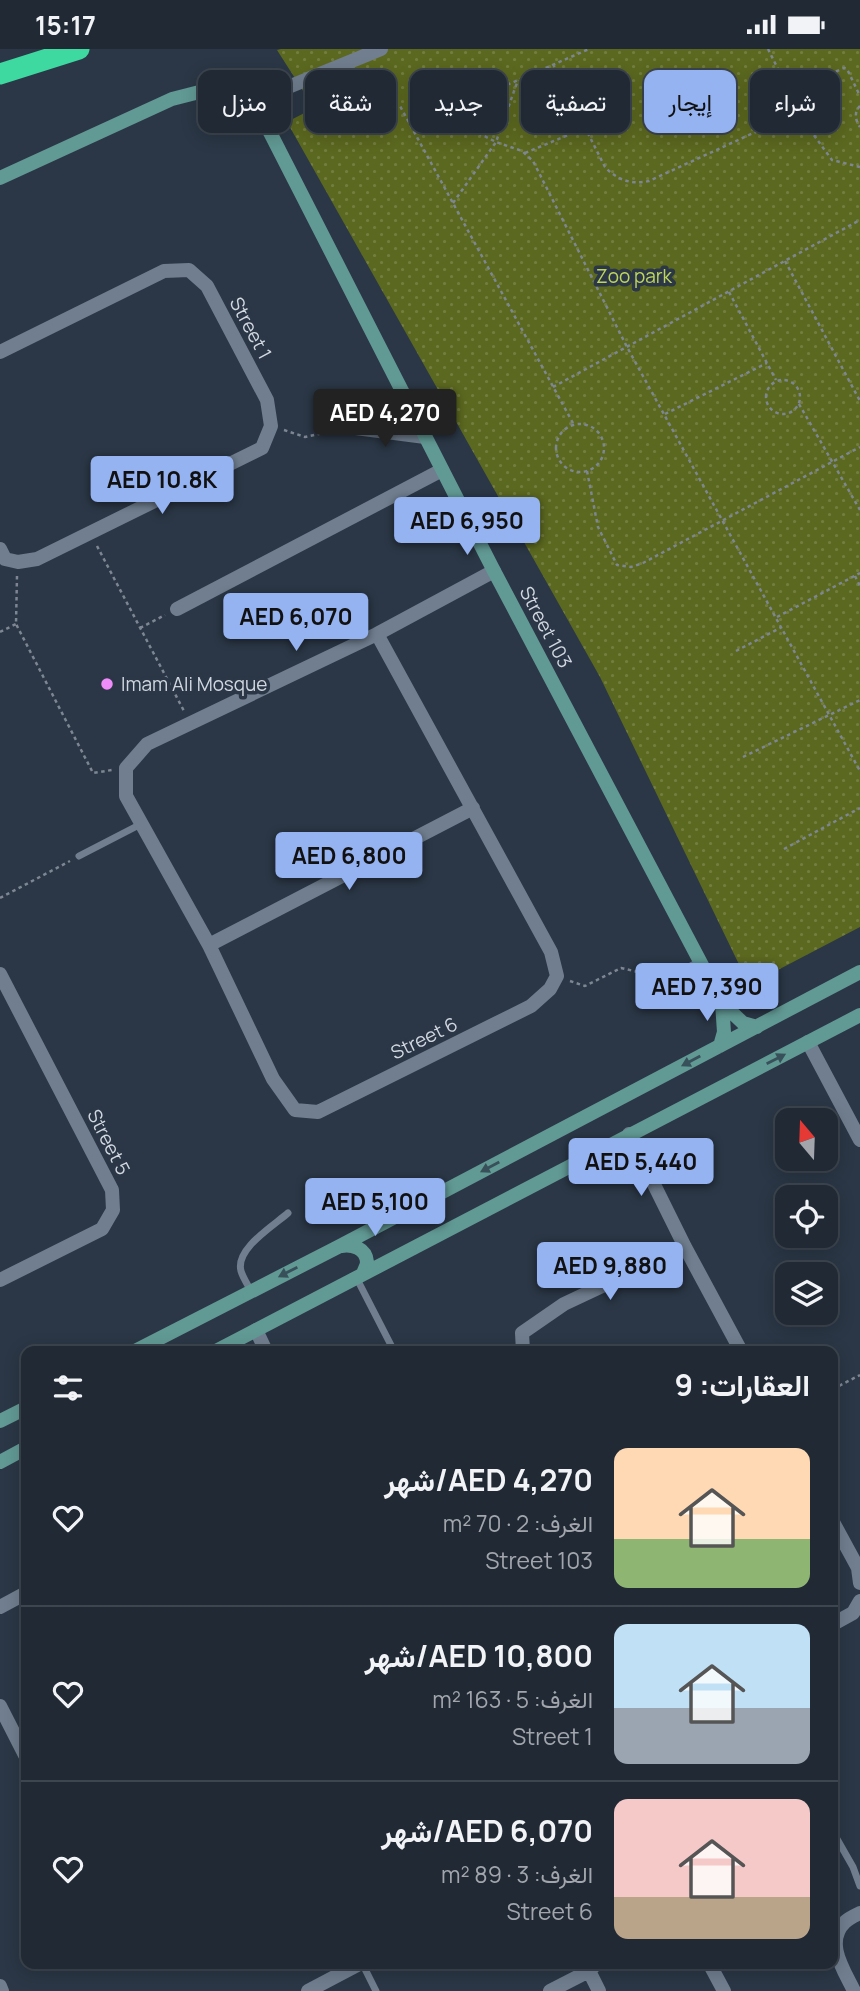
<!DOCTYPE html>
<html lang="ar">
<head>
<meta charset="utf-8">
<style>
  :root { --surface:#202934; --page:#2d3540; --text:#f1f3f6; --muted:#a2a6ac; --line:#3d454f; --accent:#95b2f1 }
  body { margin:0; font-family:Manrope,Vazirmatn,sans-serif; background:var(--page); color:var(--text); direction:rtl; height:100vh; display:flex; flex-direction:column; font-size:26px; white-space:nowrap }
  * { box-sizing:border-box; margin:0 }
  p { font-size:23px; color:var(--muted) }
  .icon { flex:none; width:38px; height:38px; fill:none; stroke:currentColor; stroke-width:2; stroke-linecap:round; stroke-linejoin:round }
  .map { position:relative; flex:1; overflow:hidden; direction:ltr }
  .sheet { position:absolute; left:21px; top:1297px; width:817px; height:623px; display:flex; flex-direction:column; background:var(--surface); border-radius:14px; box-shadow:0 4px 18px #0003,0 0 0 2px var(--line); direction:rtl }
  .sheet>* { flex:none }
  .top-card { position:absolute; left:21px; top:21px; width:819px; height:63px; direction:rtl; display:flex; gap:14px }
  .needle { width:46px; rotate:341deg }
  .controls { position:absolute; left:775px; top:1059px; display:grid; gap:14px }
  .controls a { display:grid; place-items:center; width:63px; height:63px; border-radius:14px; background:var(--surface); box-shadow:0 4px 18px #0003,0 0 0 2px var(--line); font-size:35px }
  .price { position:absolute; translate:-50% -60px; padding:0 16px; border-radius:7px; background:var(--accent); color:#111; font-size:23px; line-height:46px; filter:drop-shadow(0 2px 4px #0008) }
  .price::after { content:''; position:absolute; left:50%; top:42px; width:21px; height:16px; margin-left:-10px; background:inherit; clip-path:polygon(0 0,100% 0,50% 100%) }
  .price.current { background:#222; color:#fff }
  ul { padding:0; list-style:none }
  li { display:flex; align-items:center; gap:21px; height:175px; padding:0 28px }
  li+li { border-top:2px solid var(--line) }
  li span { display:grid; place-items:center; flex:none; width:196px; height:140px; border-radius:14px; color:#555 }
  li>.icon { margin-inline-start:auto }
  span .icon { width:84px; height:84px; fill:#fffc; stroke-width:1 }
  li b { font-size:30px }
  h2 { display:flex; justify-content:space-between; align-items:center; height:84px; padding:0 28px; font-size:30px }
  .tag { padding:0 24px; border-radius:14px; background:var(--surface); box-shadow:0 4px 18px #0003,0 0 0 2px var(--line); font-size:24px; line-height:63px }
  .tag.current { background:var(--accent); color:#111 }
  .status { display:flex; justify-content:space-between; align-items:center; height:49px; padding:0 35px; background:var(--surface); direction:ltr }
  .status svg { height:19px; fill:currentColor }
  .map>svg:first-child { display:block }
</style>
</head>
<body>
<div class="status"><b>15:17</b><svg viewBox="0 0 49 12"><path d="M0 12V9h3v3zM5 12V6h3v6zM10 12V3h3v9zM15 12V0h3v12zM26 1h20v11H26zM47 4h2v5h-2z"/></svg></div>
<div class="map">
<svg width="860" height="1942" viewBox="0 0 860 1942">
  <defs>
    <pattern id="park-dots" width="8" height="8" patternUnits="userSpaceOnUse" patternTransform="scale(1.75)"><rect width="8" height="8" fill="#5b681f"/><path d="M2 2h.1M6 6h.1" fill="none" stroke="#727d3f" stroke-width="1.8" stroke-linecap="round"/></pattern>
  </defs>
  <rect width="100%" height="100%" fill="#2b3746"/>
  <path fill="url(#park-dots)" d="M281 0H860V878L749 936 600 628 287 73 314 59 277 1Z"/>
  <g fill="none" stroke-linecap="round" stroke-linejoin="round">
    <path stroke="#7d8692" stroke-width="2.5" stroke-dasharray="3.5 3.5" stroke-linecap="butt" d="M768 0 805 74 832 111 860 118
      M553 15 605 118C617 131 632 136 649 132L799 63
      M791 42 844 19 847 20 860 47
      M860 57C854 63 855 71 860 78
      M441 65 496 93 522 102 533 112 627 298 860 722
      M358 72 378 58 393 53 400 57 574 376
      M411 78 589 0
      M525 104 585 79
      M453 154 496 93 518 31
      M785 212 860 352
      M729 243 776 331
      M766 348a17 17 0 1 1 34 0a17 17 0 1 1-34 0Z
      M553 338 860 171
      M799 355 860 461
      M665 365 767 314
      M556 399a24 24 0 1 1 48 0a24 24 0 1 1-48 0Z
      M284 381 305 388 332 382
      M587 422 598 478 617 516 631 518 643 514 860 398
      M97 497 184 662
      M17 527 16 575 93 724 112 721
      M855 527 860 537
      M777 568 860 524
      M140 579 165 566
      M0 583 16 575
      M736 602 782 578
      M743 708 860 651
      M784 800 860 759
      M0 849 70 812
      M570 932 585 937 621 919 655 927
      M833 1340 860 1326"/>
    <path stroke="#707e8f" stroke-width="7" d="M79 807 141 775
      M666 930 700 912
      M356 1228 394 1302
      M251 1242C248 1236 243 1229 241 1222 235 1200 273 1177 288 1164
      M833 1783 853 1818 860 1837
      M362 1914 376 1942"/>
    <path stroke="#707e8f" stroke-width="14" d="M254 52 381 0
      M0 303 164 222 189 221 207 237 267 351 271 377 262 399 37 510 18 513 5 510 0 500
      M348 378 425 388
      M177 560 442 421
      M377 585 551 903 557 927 550 940 531 957 318 1063 295 1061 273 1030 209 896 126 747V719L147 695 377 585 494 522
      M209 896 473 759
      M0 925 112 1141 113 1161 102 1180 0 1231
      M808 993 860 1091
      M629 1085 685 1198 741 1302
      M256 1281 266 1302
      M523 1302 522 1284 564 1255 685 1198
      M833 1473 858 1519 860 1534
      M0 1558 26 1544
      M833 1575 853 1564 860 1552
      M0 1657 26 1708
      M709 1914 724 1942
      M589 1922 599 1942
      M0 1937 2 1942
      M308 1942 361 1914
      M550 1942 589 1922 597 1914
      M854 1942C844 1921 824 1893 845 1873 849 1869 856 1866 860 1864"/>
    <path stroke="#619994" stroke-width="14" d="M0 129 172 50 219 38H236L247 43 254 52 494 522 722 954 743 974 757 978
      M720 997 724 983 722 954
      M341 1197C352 1195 366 1199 367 1213 367 1217 364 1221 363 1225
      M135 1302 338 1198 860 923
      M216 1302 860 966
      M0 1372 26 1359
      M0 1413 26 1399"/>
    <path stroke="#3dd9a1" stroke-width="21" d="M0 25 79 0"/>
  </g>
  <defs><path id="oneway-solid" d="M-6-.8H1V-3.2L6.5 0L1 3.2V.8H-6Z" transform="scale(1.75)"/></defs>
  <g fill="#38505a">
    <use href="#oneway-solid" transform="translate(776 1010) rotate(-27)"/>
    <use href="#oneway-solid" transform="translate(691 1012) rotate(152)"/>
    <use href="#oneway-solid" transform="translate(490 1118) rotate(152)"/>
    <use href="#oneway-solid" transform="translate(288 1223) rotate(153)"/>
  </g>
  <circle fill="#ee8cf9" stroke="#2b3746" stroke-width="2.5" cx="107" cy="635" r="7"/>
  <g text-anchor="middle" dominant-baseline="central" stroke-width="7" stroke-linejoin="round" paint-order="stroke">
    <g font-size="19" fill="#bdd55c" stroke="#2b3746">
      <text x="634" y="227">Zoo park</text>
    </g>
    <g font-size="19" fill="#d0d7e0" stroke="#2b3746">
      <text transform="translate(251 279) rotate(62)">Street 1</text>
      <text transform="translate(546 578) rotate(62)">Street 103</text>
      <text transform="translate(424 989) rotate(-26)">Street 6</text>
      <text transform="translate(109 1093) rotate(63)">Street 5</text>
    </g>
    <g font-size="19" fill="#d0d7e0" stroke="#2b3746" text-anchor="start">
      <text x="121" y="635">Imam Ali Mosque</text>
    </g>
  </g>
</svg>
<div class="controls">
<a><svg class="needle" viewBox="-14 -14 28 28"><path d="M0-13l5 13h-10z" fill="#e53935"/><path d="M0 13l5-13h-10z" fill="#a2a6ac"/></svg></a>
<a><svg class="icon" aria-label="locate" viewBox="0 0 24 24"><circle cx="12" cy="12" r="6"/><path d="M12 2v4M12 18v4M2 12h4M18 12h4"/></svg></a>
<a><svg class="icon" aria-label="layers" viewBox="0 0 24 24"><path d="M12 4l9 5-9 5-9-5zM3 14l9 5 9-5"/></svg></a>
</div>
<b class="price current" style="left:385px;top:400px">AED 4,270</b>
<b class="price" style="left:162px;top:467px">AED 10.8K</b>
<b class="price" style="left:467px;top:508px">AED 6,950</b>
<b class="price" style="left:296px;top:604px">AED 6,070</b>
<b class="price" style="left:349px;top:843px">AED 6,800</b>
<b class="price" style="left:707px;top:974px">AED 7,390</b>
<b class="price" style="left:641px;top:1149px">AED 5,440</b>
<b class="price" style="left:375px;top:1189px">AED 5,100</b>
<b class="price" style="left:610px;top:1253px">AED 9,880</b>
<div class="top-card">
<a class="tag">شراء</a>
<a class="tag current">إيجار</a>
<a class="tag">تصفية</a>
<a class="tag">جديد</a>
<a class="tag">شقة</a>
<a class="tag">منزل</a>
</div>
<section class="sheet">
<h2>العقارات: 9<svg class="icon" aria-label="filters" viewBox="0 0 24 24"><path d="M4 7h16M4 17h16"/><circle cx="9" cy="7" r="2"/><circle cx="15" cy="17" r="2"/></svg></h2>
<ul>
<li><span style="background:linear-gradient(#ffd9b3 65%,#8fb573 0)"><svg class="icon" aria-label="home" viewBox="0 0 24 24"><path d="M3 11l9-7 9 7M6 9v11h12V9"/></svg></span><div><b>AED 4,270/شهر</b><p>الغرف: 2 · 70 m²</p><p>Street 103</p></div><svg class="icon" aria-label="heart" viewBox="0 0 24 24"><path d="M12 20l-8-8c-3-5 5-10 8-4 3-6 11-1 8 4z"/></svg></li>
<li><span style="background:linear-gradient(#bfe0f5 60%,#9aa5b1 0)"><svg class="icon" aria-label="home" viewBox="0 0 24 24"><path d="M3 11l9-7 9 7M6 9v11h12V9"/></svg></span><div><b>AED 10,800/شهر</b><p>الغرف: 5 · 163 m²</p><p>Street 1</p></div><svg class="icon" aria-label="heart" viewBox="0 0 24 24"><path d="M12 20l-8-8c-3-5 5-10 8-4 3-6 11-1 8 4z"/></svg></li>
<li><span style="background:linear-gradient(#f6c9c9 70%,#b9a48a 0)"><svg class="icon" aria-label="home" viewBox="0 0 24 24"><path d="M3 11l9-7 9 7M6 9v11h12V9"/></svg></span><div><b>AED 6,070/شهر</b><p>الغرف: 3 · 89 m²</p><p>Street 6</p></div><svg class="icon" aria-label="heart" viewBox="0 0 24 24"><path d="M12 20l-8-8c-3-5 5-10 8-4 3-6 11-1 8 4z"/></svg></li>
</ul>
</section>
</div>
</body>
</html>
